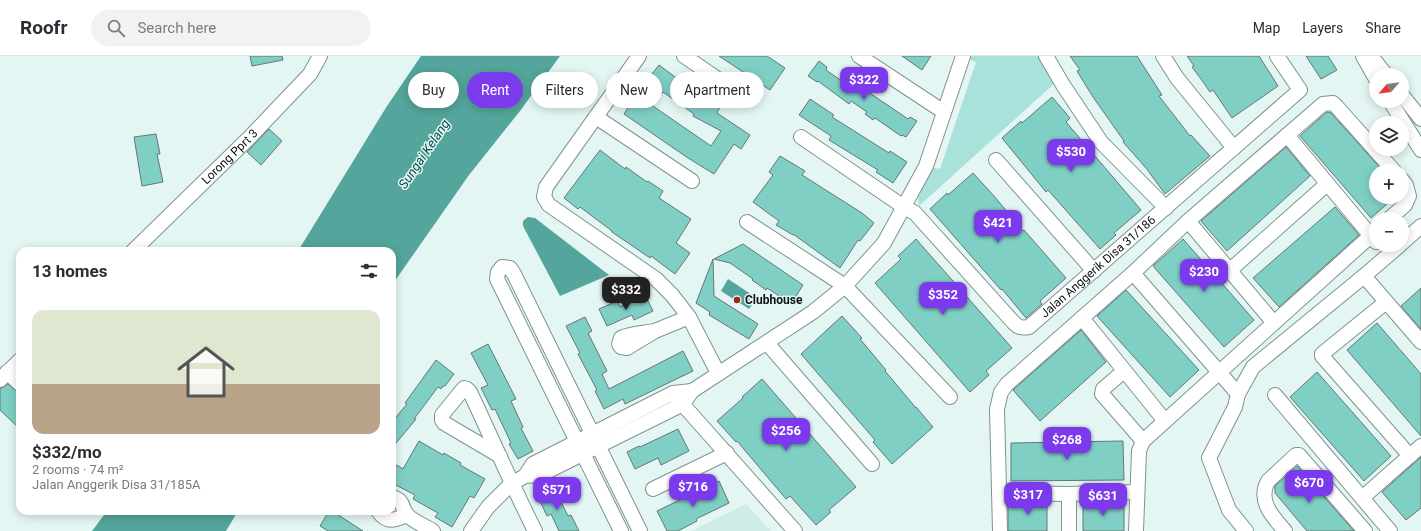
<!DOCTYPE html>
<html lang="en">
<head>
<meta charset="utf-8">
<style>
  :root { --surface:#fff; --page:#f2f2f3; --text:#2b2b33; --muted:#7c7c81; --line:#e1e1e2; --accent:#7c3aed }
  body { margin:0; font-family:Roboto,sans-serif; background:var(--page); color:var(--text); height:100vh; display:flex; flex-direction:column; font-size:15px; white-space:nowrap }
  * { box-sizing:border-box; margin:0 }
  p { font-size:13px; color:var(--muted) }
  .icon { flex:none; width:22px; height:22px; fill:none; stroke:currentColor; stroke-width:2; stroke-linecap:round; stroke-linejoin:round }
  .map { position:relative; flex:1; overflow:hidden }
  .sheet { position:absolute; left:16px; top:191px; width:380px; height:268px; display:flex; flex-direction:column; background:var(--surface); border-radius:12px; box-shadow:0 2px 10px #0003 }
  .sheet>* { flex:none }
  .guide { position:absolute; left:408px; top:16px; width:380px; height:36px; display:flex; gap:8px }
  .needle { width:26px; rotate:242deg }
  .buttons { position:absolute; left:1369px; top:12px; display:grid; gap:8px }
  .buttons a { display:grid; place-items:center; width:40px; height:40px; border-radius:50%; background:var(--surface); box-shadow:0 2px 10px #0003; font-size:20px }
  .price { position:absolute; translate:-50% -34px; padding:0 9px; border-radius:8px; background:var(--accent); color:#fff; font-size:13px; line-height:26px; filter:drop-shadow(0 1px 2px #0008) }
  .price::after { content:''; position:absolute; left:50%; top:24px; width:12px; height:9px; margin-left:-6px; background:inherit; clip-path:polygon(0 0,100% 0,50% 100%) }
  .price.active { background:#222; color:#fff }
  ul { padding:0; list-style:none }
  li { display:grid; align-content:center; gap:8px; height:212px; padding:0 16px }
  li span { display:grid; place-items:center; height:124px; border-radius:12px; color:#555 }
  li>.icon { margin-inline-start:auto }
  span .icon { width:72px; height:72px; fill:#fffc; stroke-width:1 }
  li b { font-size:17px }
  h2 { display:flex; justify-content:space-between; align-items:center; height:48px; padding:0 16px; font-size:17px }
  .chip { padding:0 14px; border-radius:18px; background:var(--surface); box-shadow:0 2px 10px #0003; font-size:14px; line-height:36px }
  .chip.active { background:var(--accent); color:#fff }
  header { display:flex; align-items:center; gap:24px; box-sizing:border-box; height:56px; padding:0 20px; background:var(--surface); border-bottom:1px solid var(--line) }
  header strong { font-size:19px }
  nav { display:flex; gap:22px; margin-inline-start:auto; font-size:14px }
  .search { width:280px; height:36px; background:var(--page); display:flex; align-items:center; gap:10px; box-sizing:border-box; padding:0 14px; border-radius:22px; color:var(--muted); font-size:15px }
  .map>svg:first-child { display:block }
</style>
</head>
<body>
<header>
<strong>Roofr</strong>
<div class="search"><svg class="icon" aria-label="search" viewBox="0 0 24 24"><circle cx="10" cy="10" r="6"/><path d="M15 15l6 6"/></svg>Search here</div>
<nav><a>Map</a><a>Layers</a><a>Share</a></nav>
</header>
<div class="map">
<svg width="1421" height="475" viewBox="0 0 1421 475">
  <rect width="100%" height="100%" fill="#e3f6f3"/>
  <path fill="#cfece7" d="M746 448 771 475H691Z"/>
  <path fill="#a9e2da" d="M967 0H1040L1056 26 919 150 918 143 929 114 931 111 940 113 976 6 966 2Z"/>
  <path fill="#54a59b" d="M421 0H560L520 55 469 119 392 229V195H298L387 50Z
    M528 161 535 162 609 219 560 240 523 170V165Z
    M728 223 757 242 749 253 721 235Z
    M107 455H238L226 475H92Z"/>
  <path fill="#7fcfc5" stroke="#667774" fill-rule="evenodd" d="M250 0H282L283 4 252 10Z
    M719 0H767L785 12 770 34Z
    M902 0H931L922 14Z
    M1070 0H1137L1162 39 1159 40 1190 80 1191 79 1210 100 1165 138 1146 112 1123 86 1124 85 1093 41 1077 15 1080 14Z
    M1187 0H1259L1278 30 1232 62 1213 34 1210 36 1201 23 1192 11 1194 10Z
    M1306 0H1328L1337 14 1321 23Z
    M819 5 827 11 826 14 849 30 852 25 908 63 910 61 917 65 906 81 902 79 901 80 875 62 873 64 865 58 867 56 851 45 849 48 818 25 817 26 808 20Z
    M659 9 682 26 683 23 697 32 695 34 721 49 717 57 750 79 741 93 734 88 714 118 688 102 624 58 637 37ZM663 36 694 58 693 60 721 75 711 90 650 48 656 38 660 40Z
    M1052 41 1070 62 1066 66 1141 154 1114 177 1116 179 1100 193 1048 134 1046 136 1002 82 1021 65 1022 67Z
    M810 43 834 59 832 61 889 97 890 95 907 106 893 127 876 116 878 114 829 84 831 80 799 59Z
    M1327 56 1331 57 1383 115H1376V141H1395L1371 162 1300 80Z
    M269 73 282 85 261 109 247 96Z
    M156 78 160 98H157L163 126 142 130 134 81Z
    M1286 91 1310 120 1227 195 1201 165Z
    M600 94 625 113 626 111 647 126 648 125 663 135 659 142 691 163 676 187 690 197 675 218 651 200 650 202 612 176V175L580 151 578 153 564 142Z
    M780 100 805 115 802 119 862 157 874 167 860 185 858 184 840 212 793 178V179L776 169 779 165 753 146 773 119 769 116Z
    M973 117 994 140 1023 175 1024 174 1066 222 1040 245 1042 248 1026 262 1002 233 1001 234 930 153 947 137 948 139Z
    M1335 151 1359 179 1279 251 1253 222Z
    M916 183 1012 292 986 315 989 319 970 336 875 227 901 203 898 200Z
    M1183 183 1254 264 1224 291 1153 210Z
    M743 188 803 229 791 248 767 232 766 234 752 224 753 223 730 207 714 203Z
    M713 203 714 240 758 268 749 283 709 259 710 256 696 247Z
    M1421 232V273L1401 250Z
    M1126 234 1199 314 1170 341 1097 260Z
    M645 239 653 255 634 264 632 259 607 270 599 253 617 245 620 251Z
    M842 260 862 282 860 283 886 314 885 315 916 352V351L933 371 892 408 873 386 875 384 801 298Z
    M585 261 592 275 588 277 607 315 602 318 609 333 683 295 693 315 625 348 623 343 604 353 595 335 597 334 578 298 580 297 566 270Z
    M1377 267 1421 318V380L1347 294Z
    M1081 274 1106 306 1040 365 1013 334Z
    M488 288 516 343 511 345 523 371 521 372 533 395 518 403 509 388 511 387 495 353 492 354 481 332 488 329 471 297Z
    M436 304 454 318 445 330H443L441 333 438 331 414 363H416L392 392V366L407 348 405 347Z
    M1317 316 1391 400 1364 425 1290 341Z
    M762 323 856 431 829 454 831 456 816 469 790 440 786 443 737 385 736 386 717 365 743 342 742 341Z
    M8 328 15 334 20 336V373L0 354V333Z
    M678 373 689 395 661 409 658 402 635 413 627 396 639 390 640 391Z
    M419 385 443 399 444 397 461 407 460 409 485 423 474 442 470 440 452 471 435 461 438 457 413 443 415 439 392 427V418L397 409 403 413Z
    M1123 385 1124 424 1011 425V387Z
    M1421 401V452L1406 464 1382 436Z
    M1297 410 1354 475H1307L1275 437V430Z
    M719 425 729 447 696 463 697 465 678 475H667L657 455Z
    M554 432 568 460 571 459 579 475H559L551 458 547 460 538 441Z
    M1008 446H1047V475H1008Z
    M1083 447 1124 448V475H1083Z
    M329 455H332L363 475H328L320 470Z"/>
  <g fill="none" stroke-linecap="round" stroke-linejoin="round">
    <g stroke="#819290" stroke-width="16">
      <g id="minor">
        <path d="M639 0 546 131 544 141 549 149 656 223 672 239 689 261 718 317"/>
        <path d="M684 0 747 43"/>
        <path d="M859 0 944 56"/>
        <path d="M1046 0 1063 29 1101 86 1166 152"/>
        <path d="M1163 0 1177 22 1234 92"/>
        <path d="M1363 0 1376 23"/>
        <path d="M1371 0 1386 19"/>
        <path d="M1402 39 1421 63"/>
        <path d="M1390 45 1421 94"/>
        <path d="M596 61 692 125"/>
        <path d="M1287 79 1376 186"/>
        <path id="s1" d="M801 81 904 151 915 157 1014 267C1019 272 1023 272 1029 271L1300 34 1277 0"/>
        <path d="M996 104 1094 215"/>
        <path d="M1389 163 1405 149 1409 140 1406 129 1402 124"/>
        <path d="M1188 165 1274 267"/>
        <path d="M747 166 845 230 950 341"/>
        <path d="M1402 187 1421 170"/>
        <path id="s2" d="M133 195 250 81 310 18 320 0"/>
        <path d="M1229 215 1327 128"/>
        <path d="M1133 217 1238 338"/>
        <path d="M1364 220 1421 286"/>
        <path d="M1386 246 1322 298V300L1410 400"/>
        <path d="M1082 262 1165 365"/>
        <path d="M655 275C644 277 631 277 621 282L619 288 621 291 627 292 655 275 689 261"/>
        <path d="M767 287 872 408"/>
        <path d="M1124 315 1103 333 1102 338 1143 385"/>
        <path d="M7 316 20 328"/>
        <path d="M0 324 20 304"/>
        <path d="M1275 339 1390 475"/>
        <path d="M677 342 795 475"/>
        <path d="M500 400 444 367 442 364V359L464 332 467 333 470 336C492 383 512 429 535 475"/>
        <path d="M525 420 540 419 683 348 692 335 813 256 845 230 884 187 926 110 963 0"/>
        <path d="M653 433 727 397"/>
        <path d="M999 437 1069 438 1137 436"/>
        <path d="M1069 438V475"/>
        <path d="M392 441C405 444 401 453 408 460 415 466 425 470 433 475"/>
        <path d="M1362 442 1421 390"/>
        <path d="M378 455C387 468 395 464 407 459"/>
        <path d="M471 475 488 451 511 428 525 420 533 408 673 337 692 335"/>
        <path d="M621 475 497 223 498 216 502 211 510 212 514 218 640 475"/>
        <path d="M1000 475 997 353 1001 336 1007 328 1133 217 1188 165 1323 48 1333 47 1337 51 1394 115"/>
        <path d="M1136 475 1139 395 1143 385 1376 175"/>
        <path d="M1246 475 1229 454 1209 402 1235 351 1238 338 1253 311 1364 220 1400 189"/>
        <path d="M1285 475C1273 461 1257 445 1268 425L1296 399H1299L1365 475"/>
      </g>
    </g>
    <use href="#minor" stroke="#fff" stroke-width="14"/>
  </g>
  <circle fill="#952d10" stroke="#e3f6f3" stroke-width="1.5" cx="737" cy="244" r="4"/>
  <g text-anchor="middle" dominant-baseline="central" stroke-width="3" stroke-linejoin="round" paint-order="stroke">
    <g font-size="12" fill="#0b1211" stroke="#e3f6f3">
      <text stroke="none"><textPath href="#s2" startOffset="135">Lorong Pprt 3</textPath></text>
      <text stroke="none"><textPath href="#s1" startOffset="393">Jalan Anggerik Disa 31/186</textPath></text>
    </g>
    <g font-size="12" font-weight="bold" fill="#0b1211" stroke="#e3f6f3" text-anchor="start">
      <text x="745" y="244">Clubhouse</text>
    </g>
    <g font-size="13" font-style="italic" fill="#044f49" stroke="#e3f6f3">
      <text transform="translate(424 98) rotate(-56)">Sungai Kelang</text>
    </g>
  </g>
</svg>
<div class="buttons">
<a><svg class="needle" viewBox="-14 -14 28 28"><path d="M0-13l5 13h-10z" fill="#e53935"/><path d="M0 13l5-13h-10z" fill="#7c7c81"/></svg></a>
<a><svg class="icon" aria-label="layers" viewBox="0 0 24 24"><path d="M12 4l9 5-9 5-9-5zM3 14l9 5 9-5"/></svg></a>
<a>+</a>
<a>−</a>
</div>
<b class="price" style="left:864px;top:45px">$322</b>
<b class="price" style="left:1071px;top:117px">$530</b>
<b class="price" style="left:998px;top:188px">$421</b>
<b class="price" style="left:1204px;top:237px">$230</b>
<b class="price active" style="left:626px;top:255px">$332</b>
<b class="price" style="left:943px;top:260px">$352</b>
<b class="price" style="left:786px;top:396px">$256</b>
<b class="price" style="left:1067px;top:405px">$268</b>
<b class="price" style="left:1309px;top:448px">$670</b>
<b class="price" style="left:693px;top:452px">$716</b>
<b class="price" style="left:557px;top:455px">$571</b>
<b class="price" style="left:1028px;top:460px">$317</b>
<b class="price" style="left:1103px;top:461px">$631</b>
<div class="guide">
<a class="chip">Buy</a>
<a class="chip active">Rent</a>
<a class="chip">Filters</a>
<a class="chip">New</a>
<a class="chip">Apartment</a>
</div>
<section class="sheet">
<h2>13 homes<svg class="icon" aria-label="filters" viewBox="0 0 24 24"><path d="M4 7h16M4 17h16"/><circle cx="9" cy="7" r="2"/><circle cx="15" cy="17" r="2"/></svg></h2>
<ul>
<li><span style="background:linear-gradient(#dfe7d0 60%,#b9a48a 0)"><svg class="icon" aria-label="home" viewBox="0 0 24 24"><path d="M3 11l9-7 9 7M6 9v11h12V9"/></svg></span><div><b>$332/mo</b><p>2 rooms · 74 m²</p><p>Jalan Anggerik Disa 31/185A</p></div></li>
</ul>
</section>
</div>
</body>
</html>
